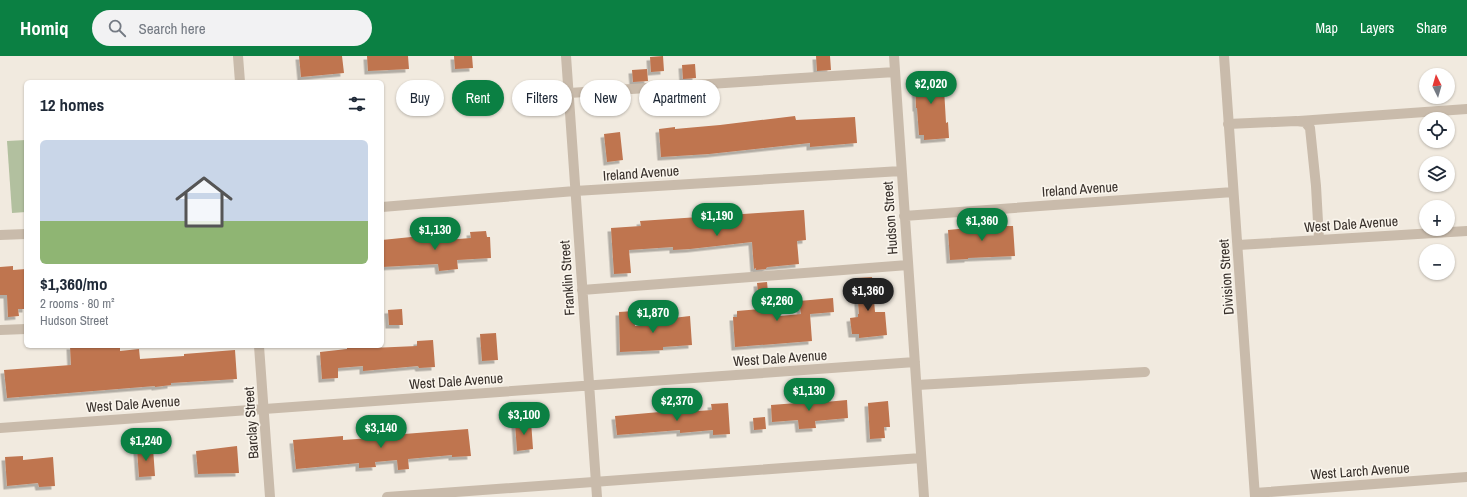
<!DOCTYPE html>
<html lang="en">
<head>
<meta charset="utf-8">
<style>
  :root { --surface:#fff; --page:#f2f2f3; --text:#1f2937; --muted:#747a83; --accent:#0b8043 }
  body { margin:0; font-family:"Archivo Narrow",sans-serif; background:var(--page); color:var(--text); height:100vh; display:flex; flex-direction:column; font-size:15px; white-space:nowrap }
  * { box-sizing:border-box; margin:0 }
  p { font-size:13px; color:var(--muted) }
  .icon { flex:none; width:22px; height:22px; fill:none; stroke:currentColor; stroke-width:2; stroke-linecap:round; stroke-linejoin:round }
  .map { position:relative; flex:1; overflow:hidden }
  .panel { position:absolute; left:24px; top:24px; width:360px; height:268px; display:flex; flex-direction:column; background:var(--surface); border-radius:6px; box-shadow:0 1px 3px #0004 }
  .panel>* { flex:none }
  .guide { position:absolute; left:396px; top:24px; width:380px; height:36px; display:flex; gap:8px }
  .needle { width:26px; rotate:355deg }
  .fabs { position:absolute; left:1419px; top:12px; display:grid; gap:8px }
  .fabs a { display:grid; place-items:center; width:36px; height:36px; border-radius:50%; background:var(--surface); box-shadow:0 1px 3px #0004; font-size:20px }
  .price { position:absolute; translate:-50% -34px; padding:0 9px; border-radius:14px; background:var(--accent); color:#fff; font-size:13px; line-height:26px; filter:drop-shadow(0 1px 2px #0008) }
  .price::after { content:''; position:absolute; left:50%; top:24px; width:12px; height:9px; margin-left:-6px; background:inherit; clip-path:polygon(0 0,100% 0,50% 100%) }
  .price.current { background:#222; color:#fff }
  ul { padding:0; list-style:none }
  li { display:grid; align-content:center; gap:8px; height:212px; padding:0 16px }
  li span { display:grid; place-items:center; height:124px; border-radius:6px; color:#555 }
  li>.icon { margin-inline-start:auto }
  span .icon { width:72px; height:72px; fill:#fffc; stroke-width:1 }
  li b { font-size:17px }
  h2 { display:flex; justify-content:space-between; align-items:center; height:48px; padding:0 16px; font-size:17px }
  .pill { padding:0 14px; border-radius:18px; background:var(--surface); box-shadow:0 1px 3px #0004; font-size:14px; line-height:36px }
  .pill.current { background:var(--accent); color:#fff }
  header { display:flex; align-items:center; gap:24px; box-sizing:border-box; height:56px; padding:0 20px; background:var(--accent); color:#fff }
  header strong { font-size:19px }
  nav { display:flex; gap:22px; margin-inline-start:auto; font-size:14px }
  .search { width:280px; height:36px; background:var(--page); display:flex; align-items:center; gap:10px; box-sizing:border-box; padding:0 14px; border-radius:22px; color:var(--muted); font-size:15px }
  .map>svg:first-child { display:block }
</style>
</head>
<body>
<header>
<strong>Homiq</strong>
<div class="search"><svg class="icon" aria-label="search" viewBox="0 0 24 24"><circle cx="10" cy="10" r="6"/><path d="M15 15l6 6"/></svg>Search here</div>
<nav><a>Map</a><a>Layers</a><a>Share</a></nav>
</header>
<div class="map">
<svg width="1467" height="441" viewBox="0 0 1467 441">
  <defs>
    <filter id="shadow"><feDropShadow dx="-3.5" dy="3.5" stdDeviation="0" flood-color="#0004"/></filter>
  </defs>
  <rect width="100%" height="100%" fill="#f1eadf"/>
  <path fill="#b2c09f" d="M26 84V156L12 157 7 85Z"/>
  <path fill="#bf744f" filter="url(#shadow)" d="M299 0H342L344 17 301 21Z
    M367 0H408L409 13 368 15Z
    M454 0H472L473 12 455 13Z
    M663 0 664 15 651 16 650 1Z
    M816 0H830L831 14 817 15Z
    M695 8 696 22 683 23 682 9Z
    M647 13 648 25 633 26 632 14Z
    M943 15 946 67 948 66 949 82 924 84V79H919L917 52H916L915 17Z
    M795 60 796 64 855 61 857 87 810 91V87L709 98 661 101 659 73 675 71V73L720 69Z
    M620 76 623 104 607 106 604 78Z
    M804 154 806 184 797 185 799 208 768 211 766 212V213L756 214V212L754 213 752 186 690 193 673 194V191L629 194 631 217 614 218 611 172 641 170 640 165Z
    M989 170H1013L1015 200 968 202V203L950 204 948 174Z
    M486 175 487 181H490L491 202 457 204 458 213 439 215 438 208 382 211V184L421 180V186L471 182 470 176Z
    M13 210V214L26 213V253H18L19 260 8 261 7 239H0V211Z
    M872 221 875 256H885L887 279 859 282V278H852L850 262 858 261V258H859L856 222Z
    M767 226 770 256 780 255V260L801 258 799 245 833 242 834 256 810 258 812 285 735 291 733 261H737V255L760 253 757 227Z
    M402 253 403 269H389L388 254Z
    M634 255 635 270 674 267 673 262 690 260 692 289 663 291V294L620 296 619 256Z
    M496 277 498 304 482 305 480 278Z
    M433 284 435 311 419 312 418 310 363 315V310L338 312V322L322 323 320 296 347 293V290H357V292L372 291V292L417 290V285Z
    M70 290H120V295L139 293 140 303 184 300V298L235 294 237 323 171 327V329L155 331V330L7 342 4 314 71 309Z
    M813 341 814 347 847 344 848 362 815 365 816 372 799 373 798 364 772 366 771 349 797 347V342Z
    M888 345 890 371H884L885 382 870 383 868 347Z
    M728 347 730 378 713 379V374L680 377V374L617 379 615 360 671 355V357L712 354 711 348Z
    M765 361 766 373 754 374 753 362Z
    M531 365 533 393 517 395 515 367Z
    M468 373 471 400 452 401V399L408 403 409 413 398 414 397 404 375 406 376 411 359 412V407L296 413 293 384 343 380V384L385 381V376L403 375 404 378Z
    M237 390 239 417 198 418 196 395Z
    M153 392 155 420 139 421 137 393Z
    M23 400V404L53 401 55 430 39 431 38 427 7 430 5 401Z"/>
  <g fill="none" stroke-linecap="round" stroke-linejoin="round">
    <path stroke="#c9bbab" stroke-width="10" d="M238 0 240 26
      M566 0 597 441
      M894 0 924 441
      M1224 0 1255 441
      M569 37 895 16
      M1299 65 1467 53
      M1228 68 1296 65 1305 66 1310 72 1316 130 1319 184
      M382 151 575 135 901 115
      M904 160 1233 136
      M0 179 26 178
      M1238 189 1467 175
      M582 234 908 209
      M0 274 26 273
      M259 290 270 441
      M917 329 1145 316
      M0 372 915 306
      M1255 437 1467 421
      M387 441 921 402"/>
  </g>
  <g text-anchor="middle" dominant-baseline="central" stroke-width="3.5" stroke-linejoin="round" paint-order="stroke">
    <g font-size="14" fill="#372f2a" stroke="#f9f4eb">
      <text transform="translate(641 117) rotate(-4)">Ireland Avenue</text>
      <text transform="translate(1080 133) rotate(-4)">Ireland Avenue</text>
      <text transform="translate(890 162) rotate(-94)">Hudson Street</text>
      <text transform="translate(1351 168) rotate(-4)">West Dale Avenue</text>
      <text transform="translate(1226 221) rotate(-94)">Division Street</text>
      <text transform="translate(567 222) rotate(-94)">Franklin Street</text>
      <text transform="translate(780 302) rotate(-4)">West Dale Avenue</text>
      <text transform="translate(456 325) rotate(-4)">West Dale Avenue</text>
      <text transform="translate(133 348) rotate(-4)">West Dale Avenue</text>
      <text transform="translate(251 367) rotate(-94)">Barclay Street</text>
      <text transform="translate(1360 415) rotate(-4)">West Larch Avenue</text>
    </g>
  </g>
</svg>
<div class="fabs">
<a><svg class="needle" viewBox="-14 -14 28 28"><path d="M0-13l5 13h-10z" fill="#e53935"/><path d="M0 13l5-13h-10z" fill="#747a83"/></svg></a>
<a><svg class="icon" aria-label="locate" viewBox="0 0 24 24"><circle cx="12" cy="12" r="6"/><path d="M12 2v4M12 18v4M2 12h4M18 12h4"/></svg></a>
<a><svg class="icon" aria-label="layers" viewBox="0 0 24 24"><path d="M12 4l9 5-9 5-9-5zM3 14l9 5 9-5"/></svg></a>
<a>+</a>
<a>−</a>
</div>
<b class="price" style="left:931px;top:49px">$2,020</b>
<b class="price" style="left:717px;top:181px">$1,190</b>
<b class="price" style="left:982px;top:186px">$1,360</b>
<b class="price" style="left:435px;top:195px">$1,130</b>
<b class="price current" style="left:868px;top:256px">$1,360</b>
<b class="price" style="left:777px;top:266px">$2,260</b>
<b class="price" style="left:653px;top:278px">$1,870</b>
<b class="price" style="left:809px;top:356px">$1,130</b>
<b class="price" style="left:677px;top:366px">$2,370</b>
<b class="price" style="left:524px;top:380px">$3,100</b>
<b class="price" style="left:381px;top:393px">$3,140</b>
<b class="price" style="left:146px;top:406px">$1,240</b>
<div class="guide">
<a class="pill">Buy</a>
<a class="pill current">Rent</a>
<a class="pill">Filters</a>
<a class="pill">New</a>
<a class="pill">Apartment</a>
</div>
<section class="panel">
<h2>12 homes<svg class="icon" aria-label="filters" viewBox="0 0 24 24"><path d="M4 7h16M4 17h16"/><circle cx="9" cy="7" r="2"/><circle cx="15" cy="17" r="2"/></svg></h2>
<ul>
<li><span style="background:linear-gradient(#c9d6e8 65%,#8fb573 0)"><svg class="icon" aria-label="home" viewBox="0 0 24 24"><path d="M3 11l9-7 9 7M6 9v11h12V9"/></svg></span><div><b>$1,360/mo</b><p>2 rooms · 80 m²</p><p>Hudson Street</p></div></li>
</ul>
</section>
</div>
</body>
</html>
